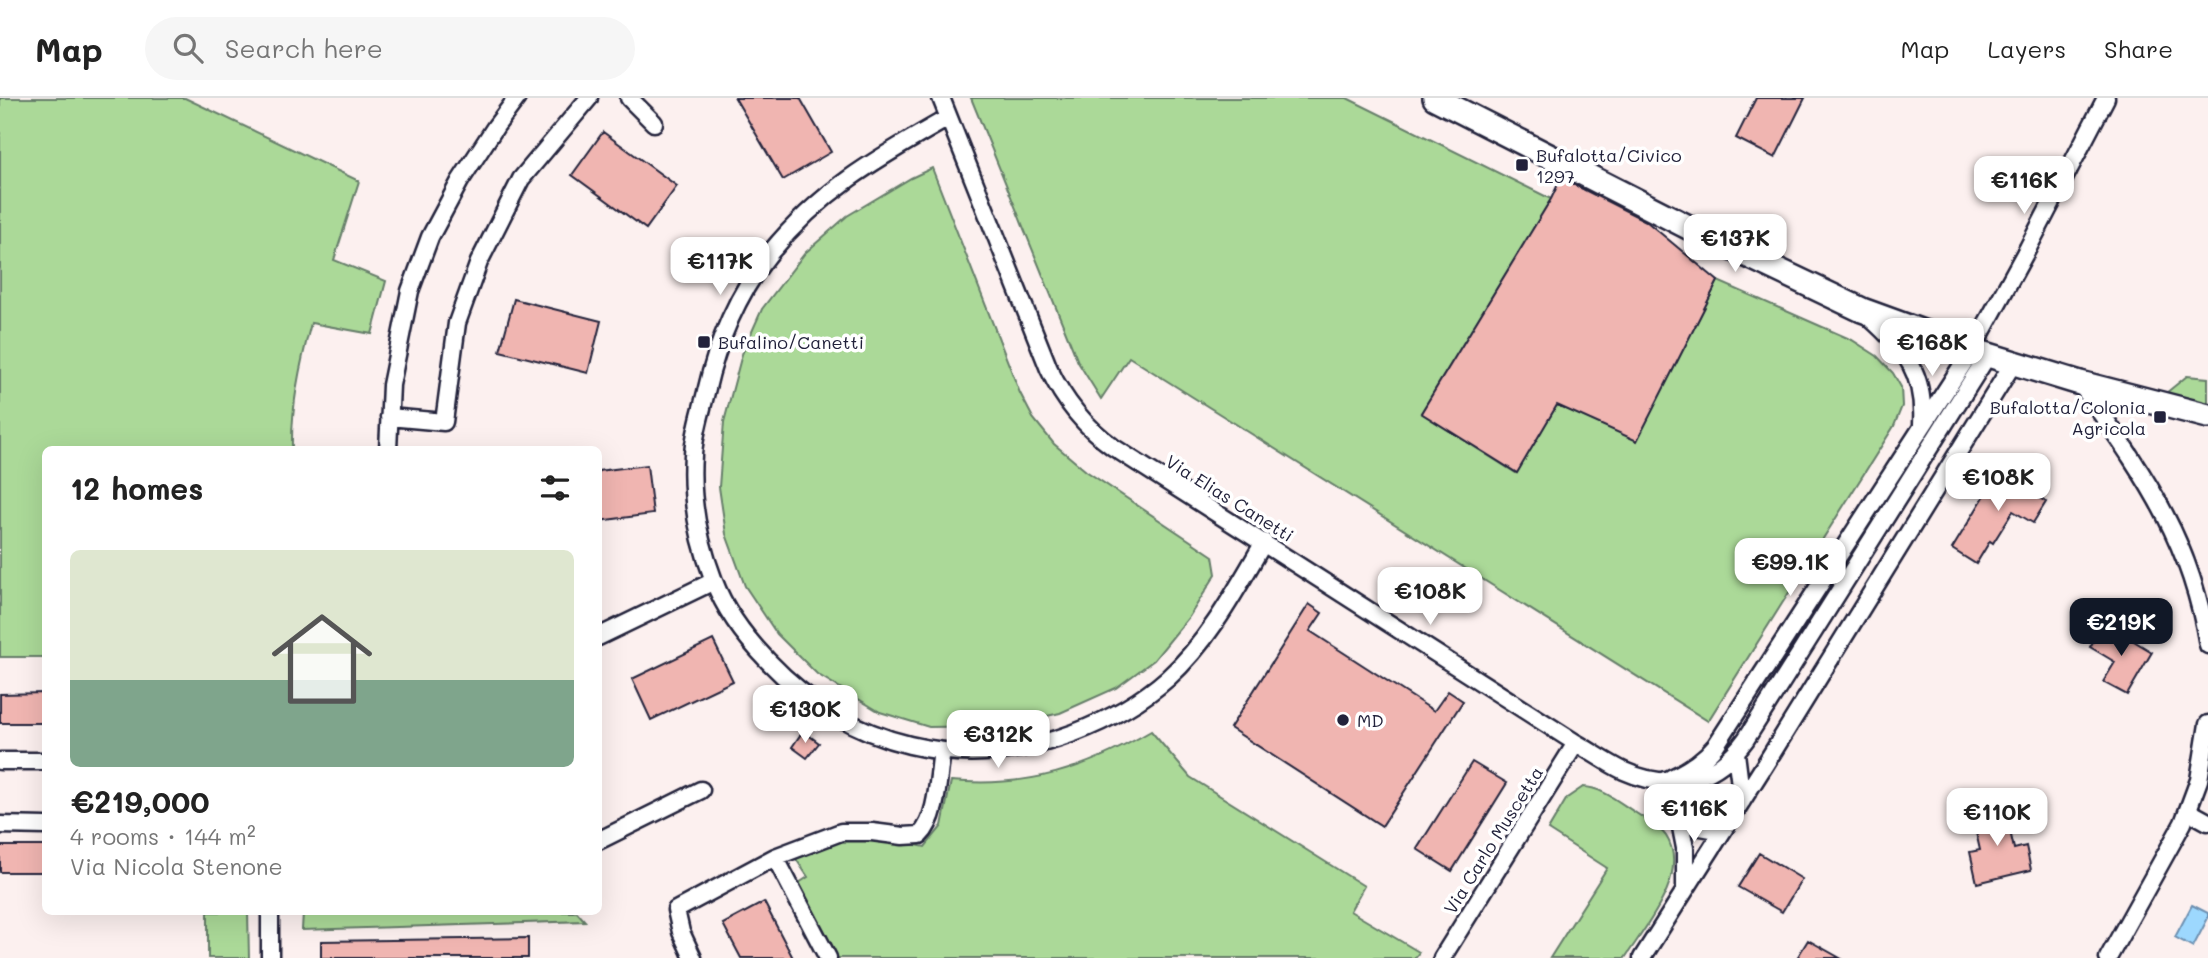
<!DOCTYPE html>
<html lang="en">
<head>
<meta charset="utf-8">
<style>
  :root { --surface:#fff; --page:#f6f6f6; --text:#222; --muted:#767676; --line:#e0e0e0; --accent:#111827 }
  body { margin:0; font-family:Mali,sans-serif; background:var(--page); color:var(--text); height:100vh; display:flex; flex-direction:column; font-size:26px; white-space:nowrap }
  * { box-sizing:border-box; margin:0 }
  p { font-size:23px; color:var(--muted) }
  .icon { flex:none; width:38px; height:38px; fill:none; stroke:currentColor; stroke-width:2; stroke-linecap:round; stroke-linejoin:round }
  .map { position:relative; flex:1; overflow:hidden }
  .drawer { position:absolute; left:42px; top:348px; width:560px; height:469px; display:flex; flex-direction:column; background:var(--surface); border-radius:10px; box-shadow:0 7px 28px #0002 }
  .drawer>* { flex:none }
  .price { position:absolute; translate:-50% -60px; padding:0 16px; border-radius:14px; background:#fff; color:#222; font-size:23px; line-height:46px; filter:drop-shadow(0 2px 4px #0008) }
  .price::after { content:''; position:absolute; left:50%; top:42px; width:21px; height:16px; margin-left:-10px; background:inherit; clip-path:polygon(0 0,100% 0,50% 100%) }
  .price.on { background:var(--accent); color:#fff }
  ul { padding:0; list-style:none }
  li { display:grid; align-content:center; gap:14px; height:371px; padding:0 28px }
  li span { display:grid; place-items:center; height:217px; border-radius:10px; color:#555 }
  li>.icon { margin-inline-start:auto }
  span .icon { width:126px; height:126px; fill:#fffc; stroke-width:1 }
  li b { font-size:30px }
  h2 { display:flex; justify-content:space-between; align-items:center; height:84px; padding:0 28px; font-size:30px }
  header { display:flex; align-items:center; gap:42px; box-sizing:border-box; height:98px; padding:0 35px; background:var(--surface); border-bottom:2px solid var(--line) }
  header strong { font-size:33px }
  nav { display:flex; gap:38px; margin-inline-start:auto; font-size:24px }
  .search { width:490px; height:63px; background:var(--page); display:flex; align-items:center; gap:18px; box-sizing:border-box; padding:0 24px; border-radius:38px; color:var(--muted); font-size:26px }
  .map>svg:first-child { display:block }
</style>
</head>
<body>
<header>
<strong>Map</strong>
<div class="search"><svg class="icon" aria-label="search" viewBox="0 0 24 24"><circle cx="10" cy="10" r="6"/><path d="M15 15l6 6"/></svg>Search here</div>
<nav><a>Map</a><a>Layers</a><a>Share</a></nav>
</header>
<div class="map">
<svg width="2208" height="860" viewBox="0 0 2208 860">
  <rect width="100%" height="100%" fill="#fcf0ef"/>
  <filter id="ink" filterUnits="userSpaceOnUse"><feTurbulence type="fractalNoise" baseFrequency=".0143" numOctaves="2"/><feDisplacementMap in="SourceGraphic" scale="14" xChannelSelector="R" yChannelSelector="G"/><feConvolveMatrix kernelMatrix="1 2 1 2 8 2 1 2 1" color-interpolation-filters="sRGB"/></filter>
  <g filter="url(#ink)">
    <path fill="#abd998" stroke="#667e6a" stroke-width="2" d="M0 0H185L359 83 334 162 386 183 372 236 311 225C300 267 291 308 292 352H46L45 559H0Z
      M971 0H1347L1551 101 1421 315 1516 375 1557 307 1637 342 1718 183 1852 242 1877 258 1893 275 1901 289 1902 308 1894 328 1708 623 1129 259 1101 301 1078 264Z
      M932 70 1020 295 1033 320 1054 346 1086 373 1213 458 1216 476 1189 519 1154 562 1116 590 1060 615 1004 628 929 629 880 614 817 576 777 536 745 488 726 436 719 389 724 324 742 256 762 211 805 155 847 118 911 80Z
      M2187 278 2208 280V307L2166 295Z
      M1151 633 1190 679 1364 788 1350 813 1419 854 1415 860H823L788 792 808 779 792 755 848 733 925 749 942 728 951 683C1028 690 1086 671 1151 633Z
      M1583 689C1602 689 1620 705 1636 715 1646 722 1659 728 1666 738 1691 776 1645 829 1625 860H1550L1607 770 1548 732 1567 700Z
      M208 814H248L249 860H208Z
      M303 814H577L585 823 302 832Z"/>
    <path fill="#9dd8fe" stroke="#6c8fb0" stroke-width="2" d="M2192 807 2208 815V820L2193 849 2175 839Z"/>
    <path fill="#f0b5b1" stroke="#22223b" stroke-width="2" d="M735 0H800L831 54 783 82Z
      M1756 0H1805L1775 60 1736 40Z
      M603 34 677 88 646 131 572 77Z
      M1561 80 1646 123 1718 183 1637 343 1557 307 1517 375 1421 315 1551 101Z
      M514 201 601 223 588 275 500 253Z
      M2004 366 2030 382 2024 391 2046 404 2033 425 2013 413 1993 445 1990 443 1976 466 1952 451Z
      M647 367 653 416 598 423V373Z
      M1309 506 1322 515 1310 533 1434 613 1448 593 1463 603 1382 728 1230 630Z
      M2104 525 2152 554 2127 597 2103 584 2115 564 2090 549Z
      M713 542 733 583 651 622 632 581Z
      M46 595V625H0V596Z
      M803 633 819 645 807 660 792 649Z
      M1472 664 1507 685 1452 773 1417 751Z
      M2005 710 2014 751 2026 748 2031 772 1977 785 1970 754 1980 752 1972 717Z
      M0 748H46V774H0Z
      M1759 755 1802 781 1782 814 1738 789Z
      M764 804 793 860H741L723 826Z
      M528 840V860H321V843Z
      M1808 842 1840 860H1797Z"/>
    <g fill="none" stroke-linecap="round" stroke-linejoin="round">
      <g stroke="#22223b" stroke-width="21">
        <path id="street" d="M629 0 654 25
          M941 0 1049 271C1064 303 1084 328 1113 349L1576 645C1592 654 1607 665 1624 673 1671 694 1715 684 1746 641L1988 257
          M948 20C878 60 823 90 770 155 738 194 717 245 706 294 701 315 694 336 693 357 690 399 699 444 714 483 725 513 746 540 768 563 850 649 962 677 1074 635 1108 622 1140 605 1168 580 1209 543 1236 492 1264 444
          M1870 220C1906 252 1925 276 1922 326
          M2080 285C2141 373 2190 437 2208 547
          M389 319 444 324 457 225 479 164 521 81 589 0
          M388 352 391 287 410 193 430 139 460 83 496 28 517 0
          M598 539 714 483
          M1736 655 1742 703
          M0 663H46
          M1671 680C1689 672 1703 663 1716 647L1972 252 2028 150 2106 0
          M1665 682 1679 719 1685 750V792
          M2188 713 2208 724
          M1679 719 1695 728 1723 733
          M0 727 46 728
          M598 743 701 692
          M775 759 828 860
          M270 814V860
          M693 860 681 834 676 812 775 759 841 734H872L903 738 920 737C938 720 938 677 942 653
          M1442 860 1576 645
          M1642 860 1766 665 2014 264
          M2108 860 2183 725 2199 682 2208 626"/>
      </g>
      <g stroke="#22223b" stroke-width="28">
        <path id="secondary" d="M1435 0 1692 131 1862 212 1972 252 2080 285 2208 318"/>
      </g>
      <use href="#street" stroke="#fff" stroke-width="16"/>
      <use href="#secondary" stroke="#fff" stroke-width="23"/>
    </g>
  </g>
  <g fill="#22223b" stroke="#fff" stroke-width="2.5">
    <rect x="1515" y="60" width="14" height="14" rx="3.5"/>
    <rect x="697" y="237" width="14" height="14" rx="3.5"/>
    <rect x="2153" y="312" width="14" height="14" rx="3.5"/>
    <circle cx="1343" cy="622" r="7"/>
  </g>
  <g text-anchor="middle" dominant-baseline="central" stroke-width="7" stroke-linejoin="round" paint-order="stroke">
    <g font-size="18" fill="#22223b" stroke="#fff" text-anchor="start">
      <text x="1536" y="57">Bufalotta/Civico<tspan x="1536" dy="21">1297</tspan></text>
      <text x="718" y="244">Bufalino/Canetti</text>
      <text x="2146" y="309" text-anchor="end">Bufalotta/Colonia<tspan x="2146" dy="21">Agricola</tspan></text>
      <text x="1357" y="622">MD</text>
    </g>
    <g font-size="18" fill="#22223b" stroke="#fff">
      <text transform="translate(1230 400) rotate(32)">Via Elias Canetti</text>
      <text transform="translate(1493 742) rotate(-58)">Via Carlo Muscetta</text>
    </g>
  </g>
</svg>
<b class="price" style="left:2024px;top:118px">€116K</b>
<b class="price" style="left:1735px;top:176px">€137K</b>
<b class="price" style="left:720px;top:199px">€117K</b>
<b class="price" style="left:1932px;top:280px">€168K</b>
<b class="price" style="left:1998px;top:415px">€108K</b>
<b class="price" style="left:1790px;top:500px">€99.1K</b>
<b class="price" style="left:1430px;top:529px">€108K</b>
<b class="price on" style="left:2121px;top:560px">€219K</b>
<b class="price" style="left:805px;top:647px">€130K</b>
<b class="price" style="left:998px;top:672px">€312K</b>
<b class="price" style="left:1694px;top:746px">€116K</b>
<b class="price" style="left:1997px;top:750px">€110K</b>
<section class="drawer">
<h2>12 homes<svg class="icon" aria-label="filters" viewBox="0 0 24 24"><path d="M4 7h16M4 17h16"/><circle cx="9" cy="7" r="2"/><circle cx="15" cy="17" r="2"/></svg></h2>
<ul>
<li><span style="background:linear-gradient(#dfe7d0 60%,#7fa58c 0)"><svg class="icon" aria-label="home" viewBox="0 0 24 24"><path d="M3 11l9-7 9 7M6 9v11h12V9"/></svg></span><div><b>€219,000</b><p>4 rooms · 144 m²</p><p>Via Nicola Stenone</p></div></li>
</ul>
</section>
</div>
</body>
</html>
